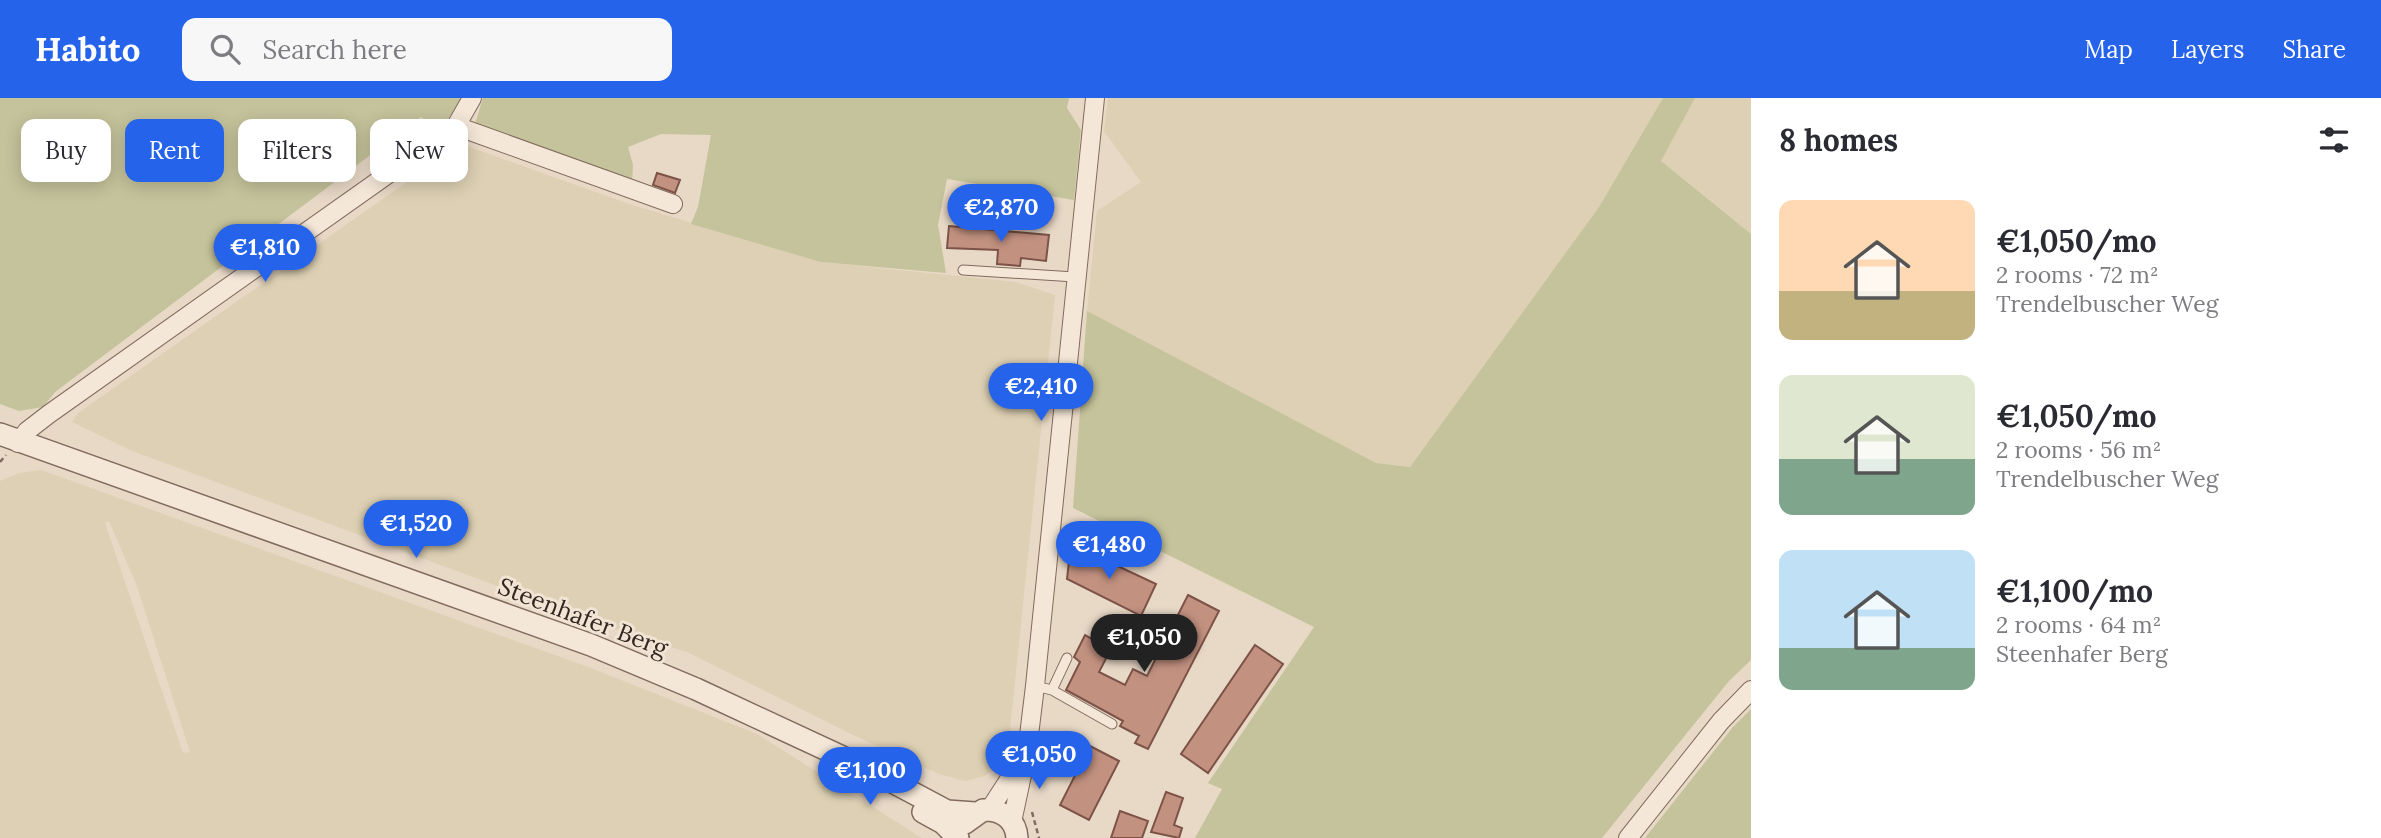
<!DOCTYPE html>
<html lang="en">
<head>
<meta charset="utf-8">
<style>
  :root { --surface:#fff; --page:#f7f7f7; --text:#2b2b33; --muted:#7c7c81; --accent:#2563eb }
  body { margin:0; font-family:Lora,serif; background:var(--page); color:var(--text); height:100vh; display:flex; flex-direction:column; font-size:26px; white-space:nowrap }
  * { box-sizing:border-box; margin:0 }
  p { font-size:23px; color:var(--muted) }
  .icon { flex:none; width:38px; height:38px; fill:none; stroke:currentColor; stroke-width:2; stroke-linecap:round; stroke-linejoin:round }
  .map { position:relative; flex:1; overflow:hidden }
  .sheet { display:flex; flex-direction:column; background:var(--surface); width:630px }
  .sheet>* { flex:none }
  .guide { position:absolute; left:21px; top:21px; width:665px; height:63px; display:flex; gap:14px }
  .price { position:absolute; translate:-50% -60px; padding:0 16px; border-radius:24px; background:var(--accent); color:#fff; font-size:23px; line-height:46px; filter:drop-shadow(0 2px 4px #0008) }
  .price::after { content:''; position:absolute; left:50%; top:42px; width:21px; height:16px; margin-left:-10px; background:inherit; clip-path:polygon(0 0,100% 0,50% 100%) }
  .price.active { background:#222; color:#fff }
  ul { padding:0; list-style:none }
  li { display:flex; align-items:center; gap:21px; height:175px; padding:0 28px }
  li span { display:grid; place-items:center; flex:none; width:196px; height:140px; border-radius:14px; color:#555 }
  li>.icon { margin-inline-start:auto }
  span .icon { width:84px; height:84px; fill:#fffc; stroke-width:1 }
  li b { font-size:30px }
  h2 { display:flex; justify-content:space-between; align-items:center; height:84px; padding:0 28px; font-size:30px }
  .tag { padding:0 24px; border-radius:14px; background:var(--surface); box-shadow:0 4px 18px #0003; font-size:24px; line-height:63px }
  .tag.active { background:var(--accent); color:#fff }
  header { display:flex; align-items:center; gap:42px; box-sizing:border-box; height:98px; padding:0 35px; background:var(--accent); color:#fff }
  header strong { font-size:33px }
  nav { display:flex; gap:38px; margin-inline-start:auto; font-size:24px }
  .search { width:490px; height:63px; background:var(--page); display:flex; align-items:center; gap:18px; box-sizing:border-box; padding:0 24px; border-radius:14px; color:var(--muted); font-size:26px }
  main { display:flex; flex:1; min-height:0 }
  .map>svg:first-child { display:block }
</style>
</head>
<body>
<header>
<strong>Habito</strong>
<div class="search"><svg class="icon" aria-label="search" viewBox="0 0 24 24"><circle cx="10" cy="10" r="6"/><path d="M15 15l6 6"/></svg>Search here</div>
<nav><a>Map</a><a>Layers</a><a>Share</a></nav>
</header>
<main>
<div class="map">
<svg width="1751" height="740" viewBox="0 0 1751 740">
  <rect width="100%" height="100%" fill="#e8d8c6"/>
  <path fill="#ddd0b4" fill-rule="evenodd" d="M1108 0H1663L1599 109 1410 369 1376 365 1087 214 1097 113 1141 84 1104 33Z
    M1695 0H1751V136L1661 63Z
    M461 46 629 106 821 164 1016 184 1055 197 1008 651 1000 665 985 678 966 683 939 676 849 635 687 554 600 526 130 352 72 324 78 315Z
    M41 372 588 569 757 636 922 740H0V383L19 375ZM109 423 137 488 190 654 183 655 105 425Z"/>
  <path fill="#c5c39b" d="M0 0H462L439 34 421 19 55 294 43 309 19 313 0 306Z
    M483 0H1069L1067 10 1081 32 1074 102 947 81 938 127 946 175 821 164 691 126 698 109 711 37 661 36 628 49 633 67 632 86 475 26Z
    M1663 0H1695L1661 63 1751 136V562L1729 583 1602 740H1195L1222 691 1208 685 1314 529 1073 410 1087 213 1376 365 1410 369 1599 109Z
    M1751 611V740H1645L1733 629Z"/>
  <path fill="#c29180" stroke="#7d5347" stroke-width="2" d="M657 75 680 82 675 95 653 87Z
    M949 128 1049 137 1046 163 1021 160 1020 168 997 166 998 152 947 150Z
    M1071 446 1156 486 1141 518 1067 481Z
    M1188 497 1219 513 1148 651 1135 645 1139 638 1120 628 1123 623 1066 592 1080 564 1074 559 1085 537 1111 551 1099 574 1125 587 1133 571 1147 578Z
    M1255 547 1283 566 1208 675 1181 656Z
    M1090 648 1119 663 1089 722 1060 707Z
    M1166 694 1183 700 1174 727 1182 730 1179 740 1151 734Z
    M1120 713 1148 723 1142 740H1111Z"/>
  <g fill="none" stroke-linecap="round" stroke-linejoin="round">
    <g stroke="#816b5e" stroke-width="11">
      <path id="service" d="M963 172 1075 179
        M1035 588 1052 592 1067 560
        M1052 592 1112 626"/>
    </g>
    <g stroke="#816b5e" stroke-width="20">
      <path id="minor" d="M456 28 673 106
        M18 345 27 333 49 316 456 28 472 0
        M990 711 1021 663
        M1012 724 1027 654 1035 588 1095 0
        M1628 740 1721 623 1751 592"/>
    </g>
    <g stroke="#816b5e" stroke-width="24">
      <path id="tertiary" d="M0 336 591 547 696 591 868 671 947 713 975 715
        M923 714 943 725 958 740
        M965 725 983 712C1001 711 1016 721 1017 740"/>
    </g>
    <path stroke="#816b5e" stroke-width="2.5" stroke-dasharray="5 3.5" stroke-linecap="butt" d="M0 364 6 357
      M1032 714 1039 740"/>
    <use href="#service" stroke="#f4e7d8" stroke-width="9"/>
    <use href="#minor" stroke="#f4e7d8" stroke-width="18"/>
    <use href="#tertiary" stroke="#f4e7d8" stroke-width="21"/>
  </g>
  <g text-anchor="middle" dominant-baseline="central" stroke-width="6" stroke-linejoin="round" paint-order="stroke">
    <g font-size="24" fill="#332620" stroke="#f1e4d4">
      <text transform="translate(583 519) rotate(21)">Steenhafer Berg</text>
    </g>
  </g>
</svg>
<b class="price" style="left:1001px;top:146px">€2,870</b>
<b class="price" style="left:265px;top:186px">€1,810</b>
<b class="price" style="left:1041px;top:325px">€2,410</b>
<b class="price" style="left:416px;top:462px">€1,520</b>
<b class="price" style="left:1109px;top:483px">€1,480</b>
<b class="price active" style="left:1144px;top:576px">€1,050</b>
<b class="price" style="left:1039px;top:693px">€1,050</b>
<b class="price" style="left:870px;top:709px">€1,100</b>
<div class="guide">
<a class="tag">Buy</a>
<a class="tag active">Rent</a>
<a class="tag">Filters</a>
<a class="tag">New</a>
</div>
</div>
<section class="sheet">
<h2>8 homes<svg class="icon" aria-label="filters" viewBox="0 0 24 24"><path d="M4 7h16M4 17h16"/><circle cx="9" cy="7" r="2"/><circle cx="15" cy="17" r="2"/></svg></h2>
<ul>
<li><span style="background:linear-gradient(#ffd9b3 65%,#c2b280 0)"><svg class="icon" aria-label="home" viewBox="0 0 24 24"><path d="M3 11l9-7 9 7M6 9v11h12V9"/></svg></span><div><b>€1,050/mo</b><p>2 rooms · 72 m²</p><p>Trendelbuscher Weg</p></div></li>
<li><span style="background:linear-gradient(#dfe7d0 60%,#7fa58c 0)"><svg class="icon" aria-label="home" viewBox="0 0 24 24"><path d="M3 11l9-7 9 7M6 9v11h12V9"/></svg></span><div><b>€1,050/mo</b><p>2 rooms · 56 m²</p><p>Trendelbuscher Weg</p></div></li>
<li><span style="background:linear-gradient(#bfe0f5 70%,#7fa58c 0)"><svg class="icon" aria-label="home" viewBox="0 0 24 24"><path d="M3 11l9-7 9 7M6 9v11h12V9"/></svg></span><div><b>€1,100/mo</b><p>2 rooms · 64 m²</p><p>Steenhafer Berg</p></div></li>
</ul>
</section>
</main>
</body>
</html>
